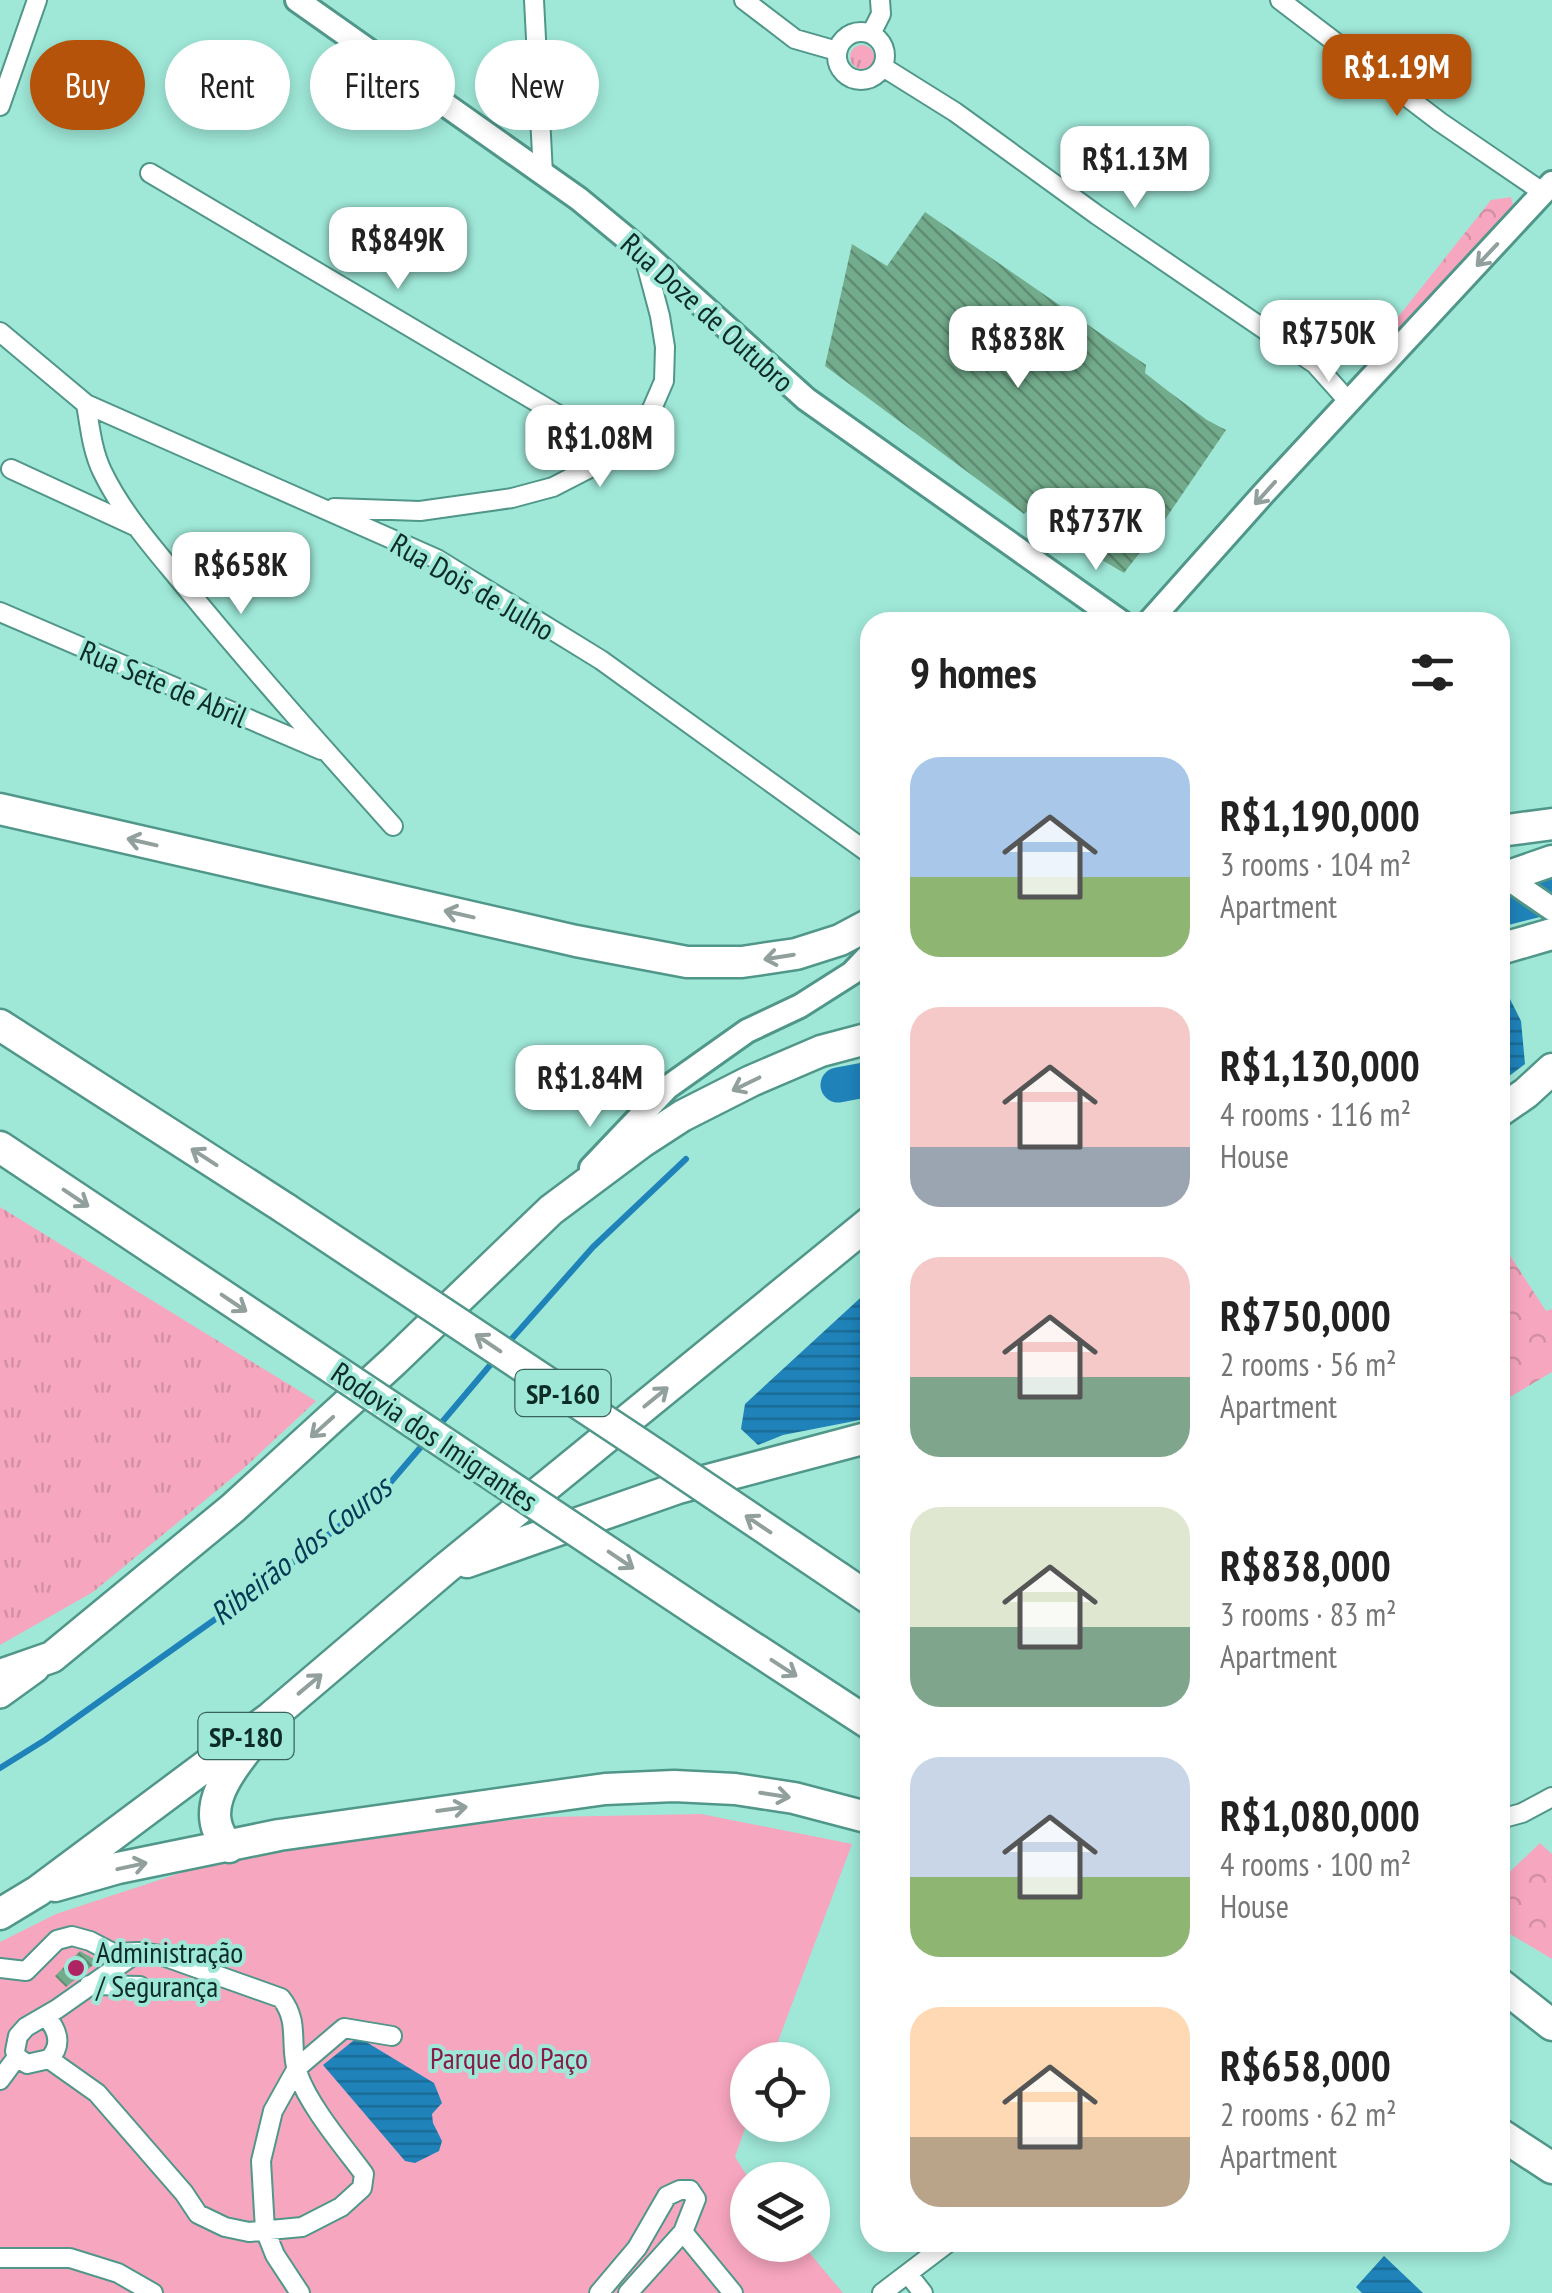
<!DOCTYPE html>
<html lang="en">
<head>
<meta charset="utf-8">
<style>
  :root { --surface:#fff; --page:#f6f6f6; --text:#222; --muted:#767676; --accent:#b45309 }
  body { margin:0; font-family:"PT Sans Narrow",sans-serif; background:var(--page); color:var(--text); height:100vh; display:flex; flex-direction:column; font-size:38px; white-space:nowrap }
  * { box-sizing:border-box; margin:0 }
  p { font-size:32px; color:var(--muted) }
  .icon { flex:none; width:55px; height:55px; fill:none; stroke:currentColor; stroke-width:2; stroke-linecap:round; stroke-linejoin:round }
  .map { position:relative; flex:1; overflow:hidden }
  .side { position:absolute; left:860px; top:612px; width:650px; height:1640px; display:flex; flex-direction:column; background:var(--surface); border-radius:30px; box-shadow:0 5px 15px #0003 }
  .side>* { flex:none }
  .hud { position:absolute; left:30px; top:40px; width:680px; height:90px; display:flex; gap:20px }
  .tools { position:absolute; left:730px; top:2042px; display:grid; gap:20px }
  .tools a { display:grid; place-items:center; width:100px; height:100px; border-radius:50%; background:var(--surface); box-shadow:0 5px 15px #0003; font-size:50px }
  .price { position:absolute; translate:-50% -85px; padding:0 22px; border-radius:20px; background:#fff; color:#222; font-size:32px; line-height:65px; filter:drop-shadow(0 2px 5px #0008) }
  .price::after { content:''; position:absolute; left:50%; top:60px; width:30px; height:22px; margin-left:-15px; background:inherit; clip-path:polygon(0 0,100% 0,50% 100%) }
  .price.active { background:var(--accent); color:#fff }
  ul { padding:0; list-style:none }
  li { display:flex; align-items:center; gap:30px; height:250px; padding:0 50px }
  li span { display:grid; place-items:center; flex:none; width:280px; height:200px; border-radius:30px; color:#555 }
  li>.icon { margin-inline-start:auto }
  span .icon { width:120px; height:120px; fill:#fffc; stroke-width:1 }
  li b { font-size:42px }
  h2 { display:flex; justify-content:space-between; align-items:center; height:120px; padding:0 50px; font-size:42px }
  .chip { padding:0 35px; border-radius:45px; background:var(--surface); box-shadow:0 5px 15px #0003; font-size:35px; line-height:90px }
  .chip.active { background:var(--accent); color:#fff }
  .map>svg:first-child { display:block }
</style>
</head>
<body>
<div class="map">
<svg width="1552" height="2293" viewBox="0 0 1552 2293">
  <defs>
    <pattern id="grass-tufts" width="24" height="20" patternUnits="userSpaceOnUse" patternTransform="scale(2.5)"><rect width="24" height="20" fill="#f7a6bf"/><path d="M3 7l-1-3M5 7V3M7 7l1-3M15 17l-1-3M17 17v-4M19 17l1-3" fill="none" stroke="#d38fa4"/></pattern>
    <pattern id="forest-crowns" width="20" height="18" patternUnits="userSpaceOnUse" patternTransform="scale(2.5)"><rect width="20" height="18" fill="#f7a6bf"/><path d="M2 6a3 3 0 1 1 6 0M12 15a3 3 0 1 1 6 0" fill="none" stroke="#d38fa4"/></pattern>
    <pattern id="water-rules" width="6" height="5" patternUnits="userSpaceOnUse" patternTransform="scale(2.5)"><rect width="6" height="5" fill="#1f83ba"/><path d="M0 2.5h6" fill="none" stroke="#1a6b97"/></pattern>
    <pattern id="building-back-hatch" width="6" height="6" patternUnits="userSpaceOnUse" patternTransform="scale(2.5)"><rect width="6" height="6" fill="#73ac8c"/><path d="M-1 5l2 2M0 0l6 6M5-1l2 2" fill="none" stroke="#5d8c72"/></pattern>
  </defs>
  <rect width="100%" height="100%" fill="#9fe8d8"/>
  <path fill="url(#grass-tufts)" d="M850 57a12 12 0 1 1 24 0a12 12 0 1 1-24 0Z
    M0 1207 316 1401 243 1469 93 1592 0 1645Z"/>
  <path fill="url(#forest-crowns)" d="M1511 197 1514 209C1483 245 1422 327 1379 341L1491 200Z
    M1500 1240 1546 1311 1552 1309V1372L1500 1403Z
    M1540 1843 1552 1854V1959L1500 1928V1881Z"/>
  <path fill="#f7a6bf" d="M701 1814 852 1844 771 2060H748L747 2123 735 2157 750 2180H748V2245H803L843 2293H0V1942L56 1914 283 1839 548 1817Z"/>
  <path fill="url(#water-rules)" d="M1509 997 1521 1021 1525 1064 1500 1083V1000Z
    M870 1289V1418L783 1435 758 1445 741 1429 745 1404Z
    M358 2037 434 2083 442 2103 432 2114 433 2123 442 2141 439 2151 415 2163 405 2161 323 2065Z
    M1384 2256 1423 2293H1362L1356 2287Z"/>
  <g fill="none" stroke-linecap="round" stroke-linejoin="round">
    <path stroke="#1f83ba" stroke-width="6" d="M508 1343 593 1247 686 1159
      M437 1428 497 1357
      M0 1768 45 1740 262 1586 332 1532 384 1490 426 1441"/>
    <path stroke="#1f83ba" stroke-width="35" d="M1500 909 1552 896
      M838 1085 870 1079"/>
  </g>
  <path fill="url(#building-back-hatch)" d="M925 212 1146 365 1145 373 1168 391 1207 420 1226 430 1162 524 1124 573 1061 536 1030 508 1024 514 825 366 852 244 887 266Z
    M80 1951 98 1961 66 1987 55 1976Z"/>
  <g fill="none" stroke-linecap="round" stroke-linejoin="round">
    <g stroke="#509789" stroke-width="22">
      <path id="street" d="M534 0 543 174
        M744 0 795 39 837 51
        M1280 0 1440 122 1544 193
        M837 56a24 24 0 1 1 48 0a24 24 0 1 1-48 0Z
        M871 34 881 14 880 0
        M883 67 955 112 1097 215 1315 364 1349 402
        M0 106 37 0
        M150 173 621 452
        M0 332 86 404 437 559 601 660 870 854
        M86 404C90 427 92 450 102 471 124 517 160 555 192 595 257 674 325 750 393 826
        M11 469 137 527
        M334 508 420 511 512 498 553 487 621 452 651 411 664 381 665 347 660 316 643 252
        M0 612 321 750
        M1500 1819 1522 1813 1552 1797
        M0 1968 26 1971 57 1940 72 1936 90 1941 113 1953 138 1952
        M89 1985 140 1986
        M45 2016C58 2029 63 2045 49 2059
        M0 2080 17 2057 15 2051 18 2036 26 2027 57 2009 138 1952 160 1955 281 1998C301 2023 288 2046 298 2074 309 2106 344 2147 364 2174L362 2188 341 2207 302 2227 249 2232 225 2227 198 2214 184 2193 97 2093 49 2059 27 2064 17 2057
        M0 2258H70L118 2273 153 2293
        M908 2274 923 2293
        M300 2293 275 2255 265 2230 261 2161 273 2111 297 2068 344 2028 392 2036
        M599 2293 637 2248 667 2196 680 2190H690L696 2199 683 2232 733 2293
        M628 2293 683 2232
        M882 2293 949 2242"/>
    </g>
    <g stroke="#509789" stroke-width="28">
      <path id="secondary" d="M297 0 579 199 642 251 806 399 1121 622
        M1149 622 1264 493 1552 183
        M1500 873 1552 909
        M591 1168 668 1087 747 1031 800 1006 852 973 870 954"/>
    </g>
    <g stroke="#509789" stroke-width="30">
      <path id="primary" d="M0 1695 36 1669"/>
    </g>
    <g stroke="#509789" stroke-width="35">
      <path id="highway" d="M0 809 576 941 687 962H742L796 954 840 940 870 924
        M1500 831 1552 824
        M1500 879 1552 861
        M1500 949 1552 934
        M0 1025 286 1209
        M1500 1111 1526 1093 1552 1069
        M0 1147 153 1249
        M467 1562 678 1488 870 1437
        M839 1578 870 1599
        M703 1615 870 1724
        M0 1675 52 1657 233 1508 394 1361 551 1210 642 1142 682 1116 751 1081 821 1051 870 1038
        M229 1847C197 1812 227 1775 250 1745
        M55 1886 118 1868 279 1835 605 1789 674 1786 735 1789 794 1798 870 1818
        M0 1914 38 1891 270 1718 445 1569 870 1222
        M1500 1984 1552 2025
        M1500 2134 1552 2168"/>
    </g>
    <use href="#street" stroke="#fff" stroke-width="18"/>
    <use href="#secondary" stroke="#fff" stroke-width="22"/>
    <use href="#primary" stroke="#fff" stroke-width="25"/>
    <use href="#highway" stroke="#fff" stroke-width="30"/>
    <g stroke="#509789" stroke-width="35" stroke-linecap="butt">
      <path id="highway-bridge" d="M286 1209 661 1458 839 1578
        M153 1249 703 1615"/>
    </g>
    <use href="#highway-bridge" stroke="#fff" stroke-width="30"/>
  </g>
  <defs><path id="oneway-shaft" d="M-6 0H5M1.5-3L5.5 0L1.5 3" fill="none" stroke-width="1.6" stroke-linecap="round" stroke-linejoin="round" transform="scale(2.5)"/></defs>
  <g stroke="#92a09d">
    <use href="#oneway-shaft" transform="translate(1487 255) rotate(133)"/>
    <use href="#oneway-shaft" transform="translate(1265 493) rotate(132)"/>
    <use href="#oneway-shaft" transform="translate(142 842) rotate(-167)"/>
    <use href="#oneway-shaft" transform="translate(459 914) rotate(-167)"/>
    <use href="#oneway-shaft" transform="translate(779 957) rotate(171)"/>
    <use href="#oneway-shaft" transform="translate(746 1084) rotate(154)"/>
    <use href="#oneway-shaft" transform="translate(204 1157) rotate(-147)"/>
    <use href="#oneway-shaft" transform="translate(76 1198) rotate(34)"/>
    <use href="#oneway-shaft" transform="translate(234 1303) rotate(34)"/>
    <use href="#oneway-shaft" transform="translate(488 1343) rotate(-146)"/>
    <use href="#oneway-shaft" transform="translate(656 1397) rotate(-39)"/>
    <use href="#oneway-shaft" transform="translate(322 1427) rotate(138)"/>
    <use href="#oneway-shaft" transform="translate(758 1524) rotate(-146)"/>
    <use href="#oneway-shaft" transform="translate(621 1560) rotate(34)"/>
    <use href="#oneway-shaft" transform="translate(784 1668) rotate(33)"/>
    <use href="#oneway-shaft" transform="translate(310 1684) rotate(-40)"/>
    <use href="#oneway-shaft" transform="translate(775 1795) rotate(9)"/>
    <use href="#oneway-shaft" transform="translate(452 1809) rotate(-8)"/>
    <use href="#oneway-shaft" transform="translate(132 1866) rotate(-12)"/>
  </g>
  <circle fill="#af2463" stroke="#9fe8d8" stroke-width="4" cx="76" cy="1968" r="10"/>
  <g text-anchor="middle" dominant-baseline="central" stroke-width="8" stroke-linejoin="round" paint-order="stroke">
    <g fill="#9fe8d8" stroke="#39645b" stroke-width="2.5">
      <rect x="515.5" y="1370" width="95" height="46" rx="8"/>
      <rect x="198.5" y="1713" width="95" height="46" rx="8"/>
    </g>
    <g font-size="28" font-weight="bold" fill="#0d2c26">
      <text x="563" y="1393">SP-160</text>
      <text x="246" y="1736">SP-180</text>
    </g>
    <g font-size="30" fill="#0d2c26" stroke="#9fe8d8">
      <text transform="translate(708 312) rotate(42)">Rua Doze de Outubro</text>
      <text transform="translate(473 586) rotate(30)">Rua Dois de Julho</text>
      <text transform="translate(164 683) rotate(23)">Rua Sete de Abril</text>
      <text transform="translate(435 1436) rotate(34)">Rodovia dos Imigrantes</text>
    </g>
    <g font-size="30" fill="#0d2c26" stroke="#9fe8d8" text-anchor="start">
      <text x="96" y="1951">Administração<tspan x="96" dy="34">/ Segurança</tspan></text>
    </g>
    <g font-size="30" fill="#851c4a" stroke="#9fe8d8">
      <text x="509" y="2057">Parque do Paço</text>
    </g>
    <g font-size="32" font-style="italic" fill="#013854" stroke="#9fe8d8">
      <text transform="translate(300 1550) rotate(-38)">Ribeirão dos Couros</text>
    </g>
  </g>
</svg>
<div class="tools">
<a><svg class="icon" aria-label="locate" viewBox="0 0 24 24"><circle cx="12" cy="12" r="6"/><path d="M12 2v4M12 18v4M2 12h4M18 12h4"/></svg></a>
<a><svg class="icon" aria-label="layers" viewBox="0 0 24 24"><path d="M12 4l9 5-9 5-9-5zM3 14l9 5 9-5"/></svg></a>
</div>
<b class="price active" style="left:1397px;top:119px">R$1.19M</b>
<b class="price" style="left:1135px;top:211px">R$1.13M</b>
<b class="price" style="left:398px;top:292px">R$849K</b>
<b class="price" style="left:1329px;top:385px">R$750K</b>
<b class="price" style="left:1018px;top:391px">R$838K</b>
<b class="price" style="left:600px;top:490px">R$1.08M</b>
<b class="price" style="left:1096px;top:573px">R$737K</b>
<b class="price" style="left:241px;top:617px">R$658K</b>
<b class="price" style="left:590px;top:1130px">R$1.84M</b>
<div class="hud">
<a class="chip active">Buy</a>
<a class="chip">Rent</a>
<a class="chip">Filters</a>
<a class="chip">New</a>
</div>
<section class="side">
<h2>9 homes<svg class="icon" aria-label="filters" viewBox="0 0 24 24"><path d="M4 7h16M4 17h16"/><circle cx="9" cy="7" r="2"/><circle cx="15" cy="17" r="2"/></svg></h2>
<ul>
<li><span style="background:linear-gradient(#a9c7e8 60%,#8fb573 0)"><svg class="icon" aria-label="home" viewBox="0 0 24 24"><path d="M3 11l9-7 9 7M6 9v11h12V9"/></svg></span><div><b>R$1,190,000</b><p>3 rooms · 104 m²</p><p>Apartment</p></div></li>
<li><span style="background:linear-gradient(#f6c9c9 70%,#9aa5b1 0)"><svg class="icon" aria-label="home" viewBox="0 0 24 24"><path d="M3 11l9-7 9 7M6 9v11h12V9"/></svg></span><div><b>R$1,130,000</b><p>4 rooms · 116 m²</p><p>House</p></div></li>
<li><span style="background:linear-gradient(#f6c9c9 60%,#7fa58c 0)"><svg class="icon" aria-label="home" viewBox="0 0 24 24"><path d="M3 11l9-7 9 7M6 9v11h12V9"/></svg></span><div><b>R$750,000</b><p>2 rooms · 56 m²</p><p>Apartment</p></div></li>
<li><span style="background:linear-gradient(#dfe7d0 60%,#7fa58c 0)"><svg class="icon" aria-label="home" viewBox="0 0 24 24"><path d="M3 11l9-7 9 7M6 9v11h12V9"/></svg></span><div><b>R$838,000</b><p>3 rooms · 83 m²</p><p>Apartment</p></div></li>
<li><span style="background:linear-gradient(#c9d6e8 60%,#8fb573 0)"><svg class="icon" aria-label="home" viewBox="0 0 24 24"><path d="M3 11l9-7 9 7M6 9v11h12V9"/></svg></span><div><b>R$1,080,000</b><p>4 rooms · 100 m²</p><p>House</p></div></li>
<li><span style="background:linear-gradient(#ffd9b3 65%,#b9a48a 0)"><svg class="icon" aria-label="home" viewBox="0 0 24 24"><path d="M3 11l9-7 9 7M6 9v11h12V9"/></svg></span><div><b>R$658,000</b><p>2 rooms · 62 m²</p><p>Apartment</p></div></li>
</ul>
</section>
</div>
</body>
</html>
